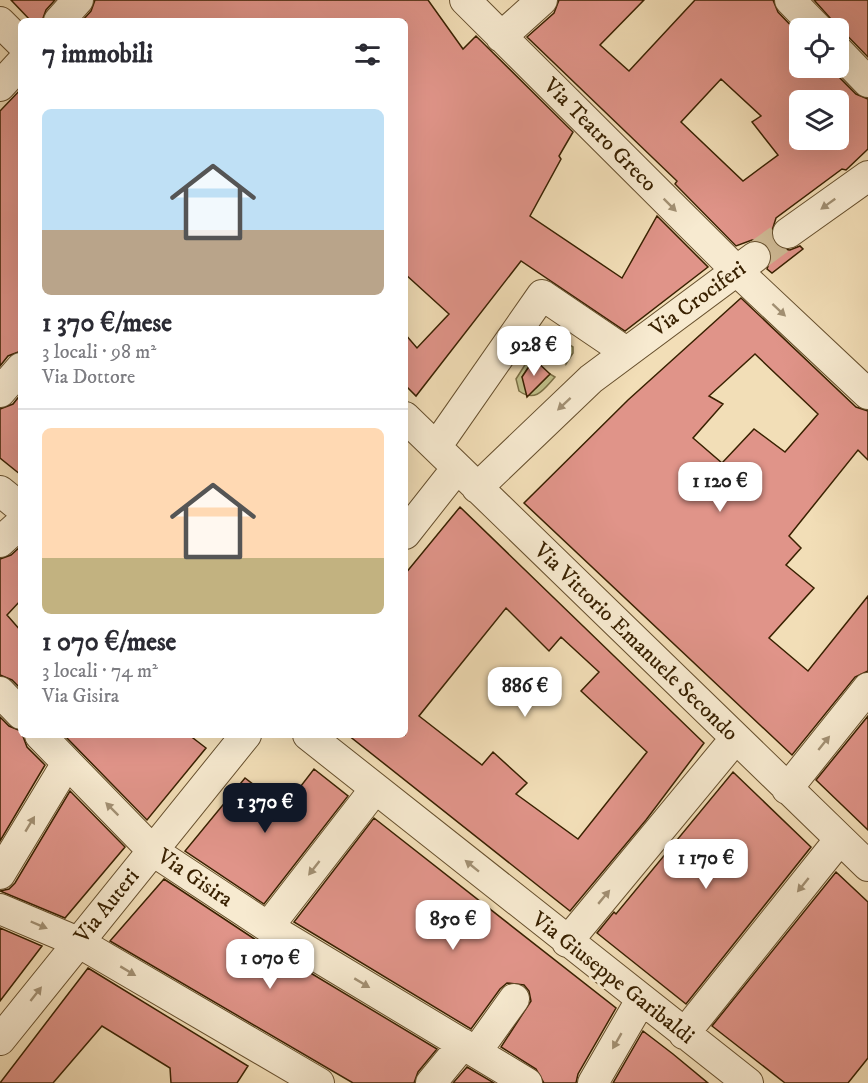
<!DOCTYPE html>
<html lang="it">
<head>
<meta charset="utf-8">
<style>
  :root { --surface:#fff; --page:#f2f2f3; --text:#2b2b33; --muted:#7c7c81; --line:#e1e1e2; --accent:#111827 }
  body { margin:0; font-family:"IM FELL DW Pica",serif; background:var(--page); color:var(--text); height:100vh; display:flex; flex-direction:column; font-size:22px; white-space:nowrap }
  * { box-sizing:border-box; margin:0 }
  p { font-size:20px; color:var(--muted) }
  .icon { flex:none; width:33px; height:33px; fill:none; stroke:currentColor; stroke-width:2; stroke-linecap:round; stroke-linejoin:round }
  .map { position:relative; flex:1; overflow:hidden }
  .panel { position:absolute; left:18px; top:18px; width:390px; height:720px; display:flex; flex-direction:column; background:var(--surface); border-radius:9px; box-shadow:0 6px 24px #0002 }
  .panel>* { flex:none }
  .tools { position:absolute; left:789px; top:18px; display:grid; gap:12px }
  .tools a { display:grid; place-items:center; width:60px; height:60px; border-radius:9px; background:var(--surface); box-shadow:0 6px 24px #0002; font-size:30px }
  .price { position:absolute; translate:-50% -51px; padding:0 14px; border-radius:12px; background:#fff; color:#222; font-size:20px; line-height:39px; filter:drop-shadow(0 2px 3px #0008) }
  .price::after { content:''; position:absolute; left:50%; top:36px; width:18px; height:14px; margin-left:-9px; background:inherit; clip-path:polygon(0 0,100% 0,50% 100%) }
  .price.current { background:var(--accent); color:#fff }
  ul { padding:0; list-style:none }
  li { display:grid; align-content:center; gap:12px; height:318px; padding:0 24px }
  li+li { border-top:2px solid var(--line) }
  li span { display:grid; place-items:center; height:186px; border-radius:9px; color:#555 }
  li>.icon { margin-inline-start:auto }
  span .icon { width:108px; height:108px; fill:#fffc; stroke-width:1 }
  li b { font-size:26px }
  h2 { display:flex; justify-content:space-between; align-items:center; height:72px; padding:0 24px; font-size:26px }
  .map>svg:first-child { display:block }
</style>
</head>
<body>
<div class="map">
<svg width="868" height="1083" viewBox="0 0 868 1083">
  <rect width="100%" height="100%" fill="#f2deb7"/>
  <filter id="stains"><feTurbulence type="fractalNoise" baseFrequency=".00333" numOctaves="4"/><feColorMatrix values="0 0 0 0 .2 0 0 0 0 .09 0 0 0 0 .02 0 0 0 .5 -.17"/></filter>
  <radialGradient id="worn" r=".72"><stop offset=".6" stop-color="#630" stop-opacity="0"/><stop offset="1" stop-color="#630" stop-opacity=".3"/></radialGradient>
  <path fill="#c0c08a" stroke="#7c7046" stroke-width="1.5" d="M551 333 573 347V353L566 364C563 351 553 341 539 343Z
    M530 357 533 360 522 377 531 389 536 388 550 374 555 377C544 389 536 403 519 391L516 379Z"/>
  <path fill="#e09489" stroke="#392101" stroke-width="1.5" fill-rule="evenodd" d="M11 0H55L46 10 42 21H31Z
    M95 0H428L463 49 476 36 573 132 559 156 561 159 530 216 622 278 657 216 708 267 625 331 521 261 416 396 405 385V334L417 348 449 314 405 274V21H82L91 11Z
    M559 0H644L600 45 629 71 695 0H773L778 12 800 35V68H830L856 94 868 99V149L846 170 842 169 776 218 771 234 774 243 781 249 790 250 800 246 803 249 772 273 767 269 772 254 762 241 752 240 736 246 675 184 677 181 527 37 554 13ZM721 79 761 116 752 122 778 155 743 181 681 122ZM800 100H838V140H800Z
    M814 0H868V57L831 19Z
    M21 89V351L8 356 0 366V111Z
    M741 298 856 407 868 411V460L858 450 789 536 801 548 786 565 814 588 769 638 808 671 868 596V671L855 677 792 755 524 503 628 400ZM755 354 818 414 785 452 754 429 722 463 693 438 723 404 709 396Z
    M534 359 550 374 527 397 522 377Z
    M21 394V475L0 458V409L13 404Z
    M460 507 704 743 646 820 570 911 348 735H405V574ZM506 608 549 651 561 637 599 672 581 691 647 752 578 839 516 794 527 783 493 752 482 765 419 716Z
    M21 546V600L7 615 21 631V689L12 680 0 675V559L11 555Z
    M868 716V830L816 780Z
    M0 717 9 726 21 731 27 747 45 765 0 841Z
    M64 735H189L206 748 147 820Z
    M314 769 348 796 264 904 185 851 245 778 284 808Z
    M733 772 811 847 686 1004 597 933 614 912 616 914Z
    M70 791 125 847 65 918 0 891 9 889 15 883Z
    M374 818 616 1008 578 1074 576 1083H544L536 1069 501 1047 531 1001 529 991 524 985 507 983 500 989 471 1029 294 922Z
    M836 872 868 902V1058L848 1083H785L712 1026Z
    M164 879 259 942 437 1049 418 1072 414 1083H353L110 941Z
    M0 928 42 946 0 1001Z
    M88 968 248 1066 237 1083H171L170 1068 102 1026 53 1083H0Z
    M643 1031 673 1054 708 1083H613Z
    M467 1067 494 1083H453Z"/>
  <g fill="none" stroke-linecap="round" stroke-linejoin="round">
    <path stroke="#cdb893" stroke-width="30" stroke-dasharray="30 15" stroke-linecap="butt" d="M755 257 788 233"/>
    <g stroke="#67502e" stroke-width="32">
      <path id="minor" d="M465 0 736 270 868 394
        M790 0 817 28
        M59 21 78 0
        M0 22 21 43
        M501 37 542 0
        M838 51 868 82
        M0 86 21 63
        M788 233 868 176
        M0 392 21 368
        M405 417 868 866
        M436 447 542 295 626 352
        M477 488 591 379 755 257
        M0 491 21 508
        M405 534 457 468
        M0 542 21 523
        M0 692 21 714
        M40 735 153 851 268 927 527 1083
        M308 735 748 1083
        M787 789 868 688
        M0 874 67 763
        M0 909 78 942 319 1083
        M268 927 375 789
        M567 942 735 739
        M684 1034 840 839
        M0 1040 246 735
        M476 1052 514 999
        M431 1083 463 1044
        M593 1083 641 1000"/>
    </g>
    <use href="#minor" stroke="#f7ead0" stroke-width="30"/>
  </g>
  <defs><path id="oneway-solid" d="M-6-.8H1V-3.2L6.5 0L1 3.2V.8H-6Z" transform="scale(1.5)"/></defs>
  <g fill="#a29073">
    <use href="#oneway-solid" transform="translate(828 204) rotate(144)"/>
    <use href="#oneway-solid" transform="translate(670 205) rotate(45)"/>
    <use href="#oneway-solid" transform="translate(779 310) rotate(43)"/>
    <use href="#oneway-solid" transform="translate(564 404) rotate(137)"/>
    <use href="#oneway-solid" transform="translate(824 743) rotate(-51)"/>
    <use href="#oneway-solid" transform="translate(112 809) rotate(-135)"/>
    <use href="#oneway-solid" transform="translate(30 824) rotate(-59)"/>
    <use href="#oneway-solid" transform="translate(472 866) rotate(-141)"/>
    <use href="#oneway-solid" transform="translate(314 868) rotate(128)"/>
    <use href="#oneway-solid" transform="translate(803 885) rotate(129)"/>
    <use href="#oneway-solid" transform="translate(604 897) rotate(-50)"/>
    <use href="#oneway-solid" transform="translate(39 925) rotate(23)"/>
    <use href="#oneway-solid" transform="translate(128 971) rotate(31)"/>
    <use href="#oneway-solid" transform="translate(362 983) rotate(31)"/>
    <use href="#oneway-solid" transform="translate(36 994) rotate(-52)"/>
    <use href="#oneway-solid" transform="translate(617 1041) rotate(120)"/>
  </g>
  <g text-anchor="middle" dominant-baseline="central" stroke-width="5" stroke-linejoin="round" paint-order="stroke">
    <g font-size="22" fill="#392101" stroke="#f7ead0">
      <text transform="translate(600 135) rotate(45)">Via Teatro Greco</text>
      <text transform="translate(698 299) rotate(-36)">Via Crociferi</text>
      <text transform="translate(636 642) rotate(44)">Via Vittorio Emanuele Secondo</text>
      <text transform="translate(195 878) rotate(34)">Via Gisira</text>
      <text transform="translate(107 906) rotate(-51)">Via Auteri</text>
      <text transform="translate(613 978) rotate(38)">Via Giuseppe Garibaldi</text>
    </g>
  </g>
  <rect width="100%" height="100%" filter="url(#stains)"/>
  <rect width="100%" height="100%" fill="url(#worn)"/>
</svg>
<div class="tools">
<a><svg class="icon" aria-label="locate" viewBox="0 0 24 24"><circle cx="12" cy="12" r="6"/><path d="M12 2v4M12 18v4M2 12h4M18 12h4"/></svg></a>
<a><svg class="icon" aria-label="layers" viewBox="0 0 24 24"><path d="M12 4l9 5-9 5-9-5zM3 14l9 5 9-5"/></svg></a>
</div>
<b class="price" style="left:534px;top:377px">928 €</b>
<b class="price" style="left:720px;top:513px">1 120 €</b>
<b class="price" style="left:525px;top:718px">886 €</b>
<b class="price current" style="left:265px;top:834px">1 370 €</b>
<b class="price" style="left:706px;top:890px">1 170 €</b>
<b class="price" style="left:453px;top:951px">850 €</b>
<b class="price" style="left:270px;top:990px">1 070 €</b>
<section class="panel">
<h2>7 immobili<svg class="icon" aria-label="filters" viewBox="0 0 24 24"><path d="M4 7h16M4 17h16"/><circle cx="9" cy="7" r="2"/><circle cx="15" cy="17" r="2"/></svg></h2>
<ul>
<li><span style="background:linear-gradient(#bfe0f5 65%,#b9a48a 0)"><svg class="icon" aria-label="home" viewBox="0 0 24 24"><path d="M3 11l9-7 9 7M6 9v11h12V9"/></svg></span><div><b>1 370 €/mese</b><p>3 locali · 98 m²</p><p>Via Dottore</p></div></li>
<li><span style="background:linear-gradient(#ffd9b3 70%,#c2b280 0)"><svg class="icon" aria-label="home" viewBox="0 0 24 24"><path d="M3 11l9-7 9 7M6 9v11h12V9"/></svg></span><div><b>1 070 €/mese</b><p>3 locali · 74 m²</p><p>Via Gisira</p></div></li>
</ul>
</section>
</div>
</body>
</html>
